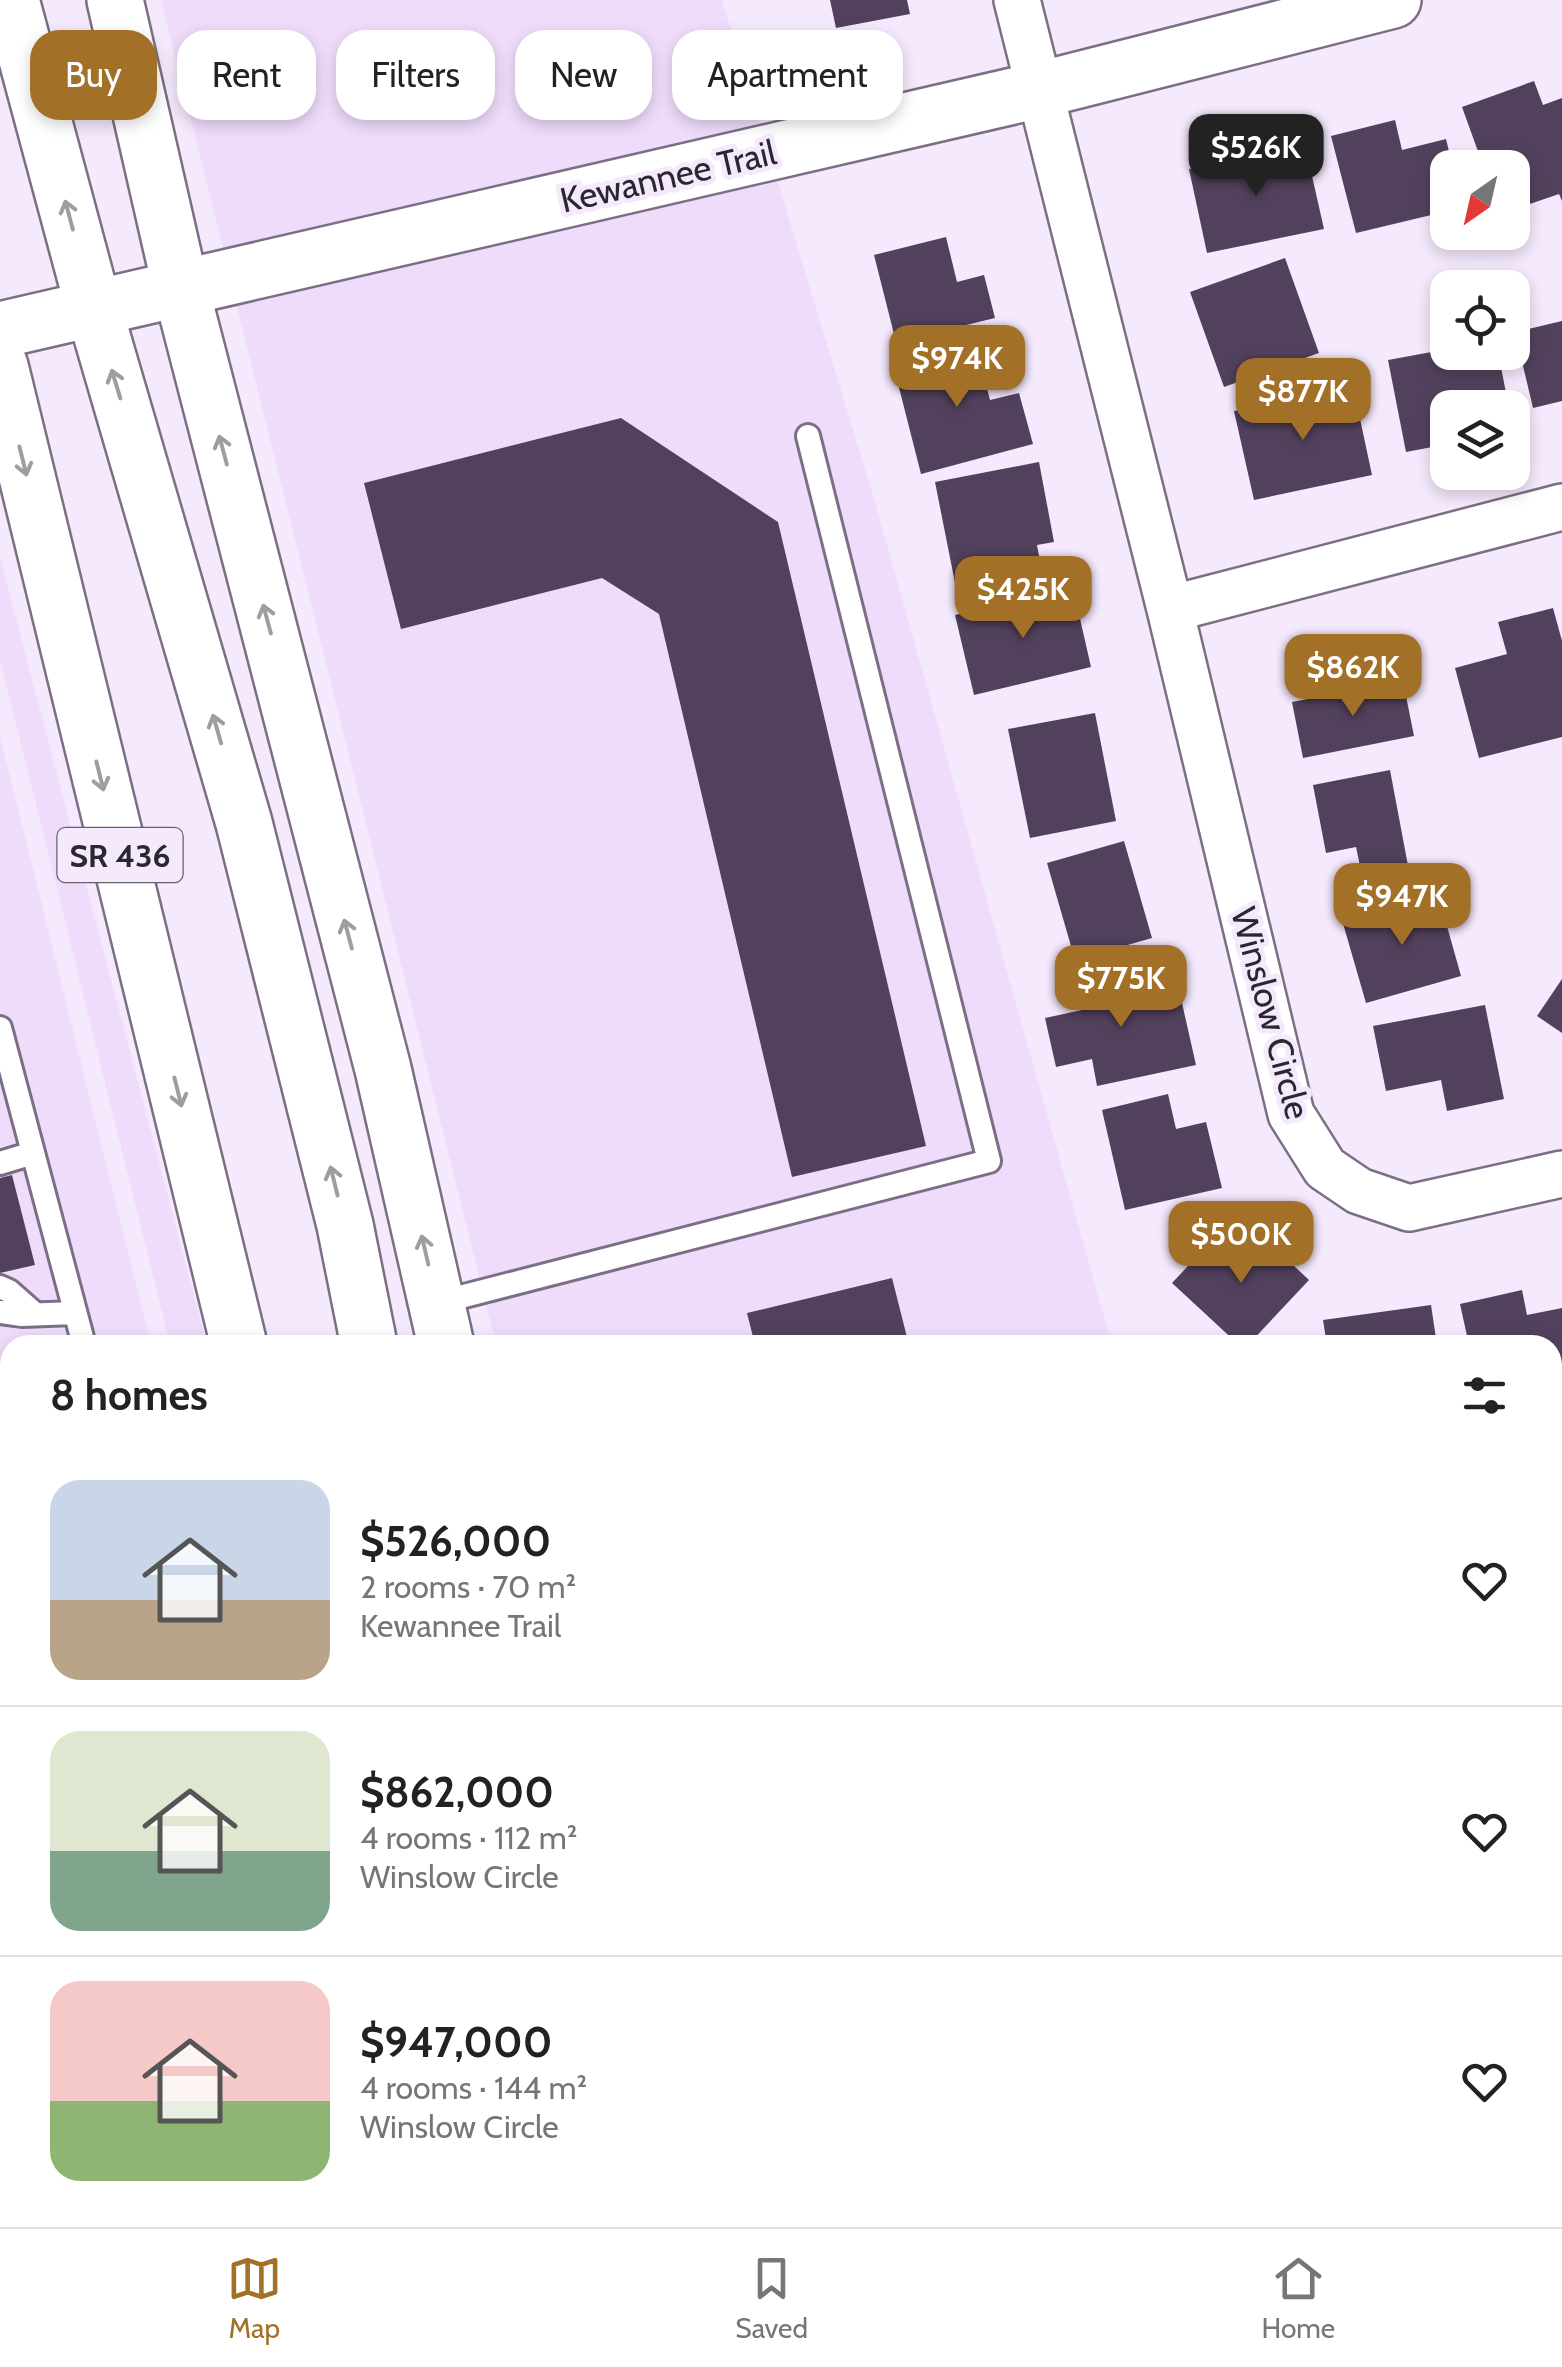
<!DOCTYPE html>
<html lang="en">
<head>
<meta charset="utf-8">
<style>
  :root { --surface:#fff; --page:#f6f6f6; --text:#222; --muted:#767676; --line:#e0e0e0; --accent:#a27026 }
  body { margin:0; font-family:Cabin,sans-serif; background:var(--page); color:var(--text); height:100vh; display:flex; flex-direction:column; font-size:38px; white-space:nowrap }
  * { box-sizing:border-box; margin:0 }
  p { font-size:32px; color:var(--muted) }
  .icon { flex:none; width:55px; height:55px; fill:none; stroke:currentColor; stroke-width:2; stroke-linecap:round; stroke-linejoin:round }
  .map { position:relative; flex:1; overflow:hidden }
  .panel { position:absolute; left:0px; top:1335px; width:1562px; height:892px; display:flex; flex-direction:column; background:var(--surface); border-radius:30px 30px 0 0; box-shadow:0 5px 15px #0003 }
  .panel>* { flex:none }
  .banner { position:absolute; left:30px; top:30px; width:1000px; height:90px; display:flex; gap:20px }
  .needle { width:65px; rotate:214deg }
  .buttons { position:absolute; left:1430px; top:150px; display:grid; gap:20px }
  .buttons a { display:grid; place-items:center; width:100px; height:100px; border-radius:20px; background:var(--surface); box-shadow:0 5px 15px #0003; font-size:50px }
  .price { position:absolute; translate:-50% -85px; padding:0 22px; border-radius:20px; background:var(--accent); color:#fff; font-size:32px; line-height:65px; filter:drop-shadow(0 2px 5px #0008) }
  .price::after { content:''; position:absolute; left:50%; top:60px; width:30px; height:22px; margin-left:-15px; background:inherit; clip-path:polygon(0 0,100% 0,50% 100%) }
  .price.on { background:#222; color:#fff }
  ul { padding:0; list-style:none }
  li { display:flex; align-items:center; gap:30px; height:250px; padding:0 50px }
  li+li { border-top:2px solid var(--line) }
  li span { display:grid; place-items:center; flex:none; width:280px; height:200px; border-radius:30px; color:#555 }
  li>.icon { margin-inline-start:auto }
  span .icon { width:120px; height:120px; fill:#fffc; stroke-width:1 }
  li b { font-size:42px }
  h2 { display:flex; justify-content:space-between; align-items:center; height:120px; padding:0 50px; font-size:42px }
  .chip { padding:0 35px; border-radius:30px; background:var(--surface); box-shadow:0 5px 15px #0003; font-size:35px; line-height:90px }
  .chip.on { background:var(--accent); color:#fff }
  .tabs { display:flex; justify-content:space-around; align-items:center; height:140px; border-top:2px solid var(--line); background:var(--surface); font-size:28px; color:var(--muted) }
  .tabs a { display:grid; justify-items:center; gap:5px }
  .tabs .on { color:var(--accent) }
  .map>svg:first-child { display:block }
</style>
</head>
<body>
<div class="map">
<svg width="1562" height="2227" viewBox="0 0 1562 2227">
  <rect width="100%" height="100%" fill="#f5e9fd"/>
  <path fill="#efdcfb" d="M161 0H722L762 132 225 256Z
    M775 173 875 502 1112 1345H496L235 299Z
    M0 557 207 1345H170L0 659Z
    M0 736 151 1345H10V1691L0 1650Z
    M1562 1421V1817L1553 1819 1552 1423Z
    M140 2218H367L369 2227H142Z
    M386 2218H432L435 2227H388Z
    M713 2218H1276L1278 2227H715Z"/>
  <path fill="#52415c" d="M830 0H907L910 14 836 28Z
    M1534 81 1543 105 1562 98V201L1559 194 1512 210V168H1484L1462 107Z
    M1395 120 1402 150 1446 139 1453 168H1448V211L1356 233 1331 136Z
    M1305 145 1324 229 1207 253 1189 169Z
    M946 237 957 282 984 275 995 318 896 342 874 255Z
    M1285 258 1319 353 1224 387 1190 292Z
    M1562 321V401L1533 408 1515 332Z
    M975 342 990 400 1019 393 1033 444 921 474 893 364Z
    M1448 349V352H1498L1509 408H1448V444L1406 452 1388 360Z
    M1353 386 1372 475 1254 500 1234 411Z
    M621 418 778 522 926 1146 792 1177 659 614 602 578 401 629 364 483Z
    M1039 462 1054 542 1037 545 1043 577 957 593 935 482Z
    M1073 588 1091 667 974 695 955 615Z
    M1553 608 1562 641V737L1479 758 1455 668 1507 654 1498 622Z
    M1403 681 1414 736 1303 758 1292 702Z
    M1095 713 1116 821 1030 838 1008 729Z
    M1390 770 1409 871 1363 880 1356 847 1326 853 1313 785Z
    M1124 841 1152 938 1075 960 1047 863Z
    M1438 894 1461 976 1366 1003 1342 920Z
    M1142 966 1151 1009 1182 1003 1196 1065 1097 1086 1092 1059 1056 1067 1045 1018 1082 1010 1075 980Z
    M1562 979V1033L1537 1016Z
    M1485 1005 1504 1099 1447 1111 1441 1080 1386 1091 1373 1026Z
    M1168 1094 1176 1129 1206 1122 1222 1188 1125 1210 1102 1110Z
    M12 1175 35 1265 0 1273V1178Z
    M1218 1234 1242 1256 1261 1235 1309 1280 1248 1345H1239L1172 1283Z
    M892 1278 909 1345H755L747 1313Z
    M1522 1290 1527 1315 1562 1308V1363L1552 1365V1345H1469L1460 1304Z
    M1431 1305 1437 1345H1327L1323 1320Z
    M1562 1510V1674L1552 1675V1513Z
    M1562 2217V2227H1527L1526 2226Z
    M183 2218H265L267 2227H179L177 2219Z
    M877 2218H1011L1013 2225 880 2227Z"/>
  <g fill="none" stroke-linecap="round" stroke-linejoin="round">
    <g stroke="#7c6f85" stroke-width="28">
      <path id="service" d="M0 1028 84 1345
        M0 1163 33 1153
        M0 1287 9 1291 35 1314
        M437 1303 989 1161 808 436
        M0 1312 22 1315 75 1313
        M1552 1483 1562 1481
        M1552 1763 1562 1760
        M1229 2218 1231 2227"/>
    </g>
    <g stroke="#7c6f85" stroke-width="50">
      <path id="minor" d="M1017 0 1170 609 1291 1114 1325 1168 1359 1191 1409 1208 1562 1174
        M1170 609 1562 507
        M0 1787 10 1828
        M0 1970 10 1967
        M103 2218 105 2227"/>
    </g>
    <g stroke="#7c6f85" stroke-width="60">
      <path id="tertiary" d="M0 330 1039 90 1393 0"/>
    </g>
    <g stroke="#7c6f85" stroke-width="60">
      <path id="primary" d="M11 0 94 309 244 823 345 1225 369 1345
        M115 0 181 289 383 1069 446 1345
        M0 366 239 1345
        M476 2218 479 2227
        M611 2218 614 2227"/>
    </g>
    <path stroke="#9f96a5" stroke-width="6" stroke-dasharray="8 5" stroke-linecap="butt" d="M0 1443 10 1442"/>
    <use href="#service" stroke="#fff" stroke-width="22"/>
    <use href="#minor" stroke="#fff" stroke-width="45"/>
    <use href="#tertiary" stroke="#fff" stroke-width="55"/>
    <use href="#primary" stroke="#fff" stroke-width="55"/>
  </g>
  <defs><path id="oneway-shaft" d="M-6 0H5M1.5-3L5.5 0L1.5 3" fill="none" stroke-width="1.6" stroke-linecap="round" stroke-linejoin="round" transform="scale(2.5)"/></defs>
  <g stroke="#a09da1">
    <use href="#oneway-shaft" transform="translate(69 215) rotate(-105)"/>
    <use href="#oneway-shaft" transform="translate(116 384) rotate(-107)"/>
    <use href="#oneway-shaft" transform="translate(223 450) rotate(-105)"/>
    <use href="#oneway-shaft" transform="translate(23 461) rotate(76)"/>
    <use href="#oneway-shaft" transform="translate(267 619) rotate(-105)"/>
    <use href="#oneway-shaft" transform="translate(217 729) rotate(-106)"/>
    <use href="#oneway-shaft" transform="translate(100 776) rotate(76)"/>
    <use href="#oneway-shaft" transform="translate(348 934) rotate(-105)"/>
    <use href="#oneway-shaft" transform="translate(178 1092) rotate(76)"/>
    <use href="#oneway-shaft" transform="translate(334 1181) rotate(-104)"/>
    <use href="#oneway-shaft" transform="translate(425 1250) rotate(-103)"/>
  </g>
  <g text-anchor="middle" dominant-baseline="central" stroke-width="10" stroke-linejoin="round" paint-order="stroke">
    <rect fill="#f5e9fd" stroke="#68606d" stroke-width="2.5" x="57.5" y="828" width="125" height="54" rx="8"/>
    <g font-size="32" font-weight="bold" fill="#2c262f">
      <text x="120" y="855">SR 436</text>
    </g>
    <g font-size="35" fill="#2c262f" stroke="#f5e9fd">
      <text transform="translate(668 176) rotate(-13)">Kewannee Trail</text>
      <text transform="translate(1271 1013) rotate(75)">Winslow Circle</text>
    </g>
  </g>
</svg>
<div class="buttons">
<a><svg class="needle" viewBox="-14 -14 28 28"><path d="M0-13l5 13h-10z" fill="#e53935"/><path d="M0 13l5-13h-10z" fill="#767676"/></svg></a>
<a><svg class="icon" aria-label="locate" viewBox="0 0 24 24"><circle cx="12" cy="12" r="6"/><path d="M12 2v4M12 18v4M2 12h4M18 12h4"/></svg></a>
<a><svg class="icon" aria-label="layers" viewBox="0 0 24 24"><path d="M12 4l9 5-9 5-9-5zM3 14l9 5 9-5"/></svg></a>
</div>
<b class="price on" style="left:1256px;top:199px">$526K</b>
<b class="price" style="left:957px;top:410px">$974K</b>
<b class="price" style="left:1303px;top:443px">$877K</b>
<b class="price" style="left:1023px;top:641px">$425K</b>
<b class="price" style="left:1353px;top:719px">$862K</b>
<b class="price" style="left:1402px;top:948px">$947K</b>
<b class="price" style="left:1121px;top:1030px">$775K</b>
<b class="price" style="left:1241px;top:1286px">$500K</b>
<div class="banner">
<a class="chip on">Buy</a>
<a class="chip">Rent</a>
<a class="chip">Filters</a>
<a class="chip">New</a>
<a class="chip">Apartment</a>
</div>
<section class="panel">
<h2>8 homes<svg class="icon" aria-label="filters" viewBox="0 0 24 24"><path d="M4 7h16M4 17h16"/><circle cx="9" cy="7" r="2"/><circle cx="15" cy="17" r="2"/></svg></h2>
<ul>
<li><span style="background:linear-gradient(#c9d6e8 60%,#b9a48a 0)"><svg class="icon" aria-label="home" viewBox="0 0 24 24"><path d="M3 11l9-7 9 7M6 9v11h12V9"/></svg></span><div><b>$526,000</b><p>2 rooms · 70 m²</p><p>Kewannee Trail</p></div><svg class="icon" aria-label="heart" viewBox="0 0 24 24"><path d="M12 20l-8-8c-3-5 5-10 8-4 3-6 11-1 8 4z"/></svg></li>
<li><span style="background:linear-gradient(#dfe7d0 60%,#7fa58c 0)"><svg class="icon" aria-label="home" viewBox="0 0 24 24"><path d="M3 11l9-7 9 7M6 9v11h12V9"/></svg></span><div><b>$862,000</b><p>4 rooms · 112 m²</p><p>Winslow Circle</p></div><svg class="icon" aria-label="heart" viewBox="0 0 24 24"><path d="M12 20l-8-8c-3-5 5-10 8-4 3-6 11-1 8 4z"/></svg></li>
<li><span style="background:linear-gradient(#f6c9c9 60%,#8fb573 0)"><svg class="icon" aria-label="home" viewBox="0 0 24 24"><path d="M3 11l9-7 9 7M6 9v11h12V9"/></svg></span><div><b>$947,000</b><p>4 rooms · 144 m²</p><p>Winslow Circle</p></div><svg class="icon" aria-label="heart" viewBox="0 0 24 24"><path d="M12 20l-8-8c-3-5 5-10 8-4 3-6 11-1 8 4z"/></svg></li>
</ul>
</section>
</div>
<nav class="tabs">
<a class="on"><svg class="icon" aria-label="map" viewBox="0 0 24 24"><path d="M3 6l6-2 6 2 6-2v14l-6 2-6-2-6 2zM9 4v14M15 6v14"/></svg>Map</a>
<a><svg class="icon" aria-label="saved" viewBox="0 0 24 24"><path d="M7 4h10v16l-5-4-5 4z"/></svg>Saved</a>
<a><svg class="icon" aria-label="home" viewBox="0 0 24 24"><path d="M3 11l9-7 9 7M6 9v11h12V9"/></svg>Home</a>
</nav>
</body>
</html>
